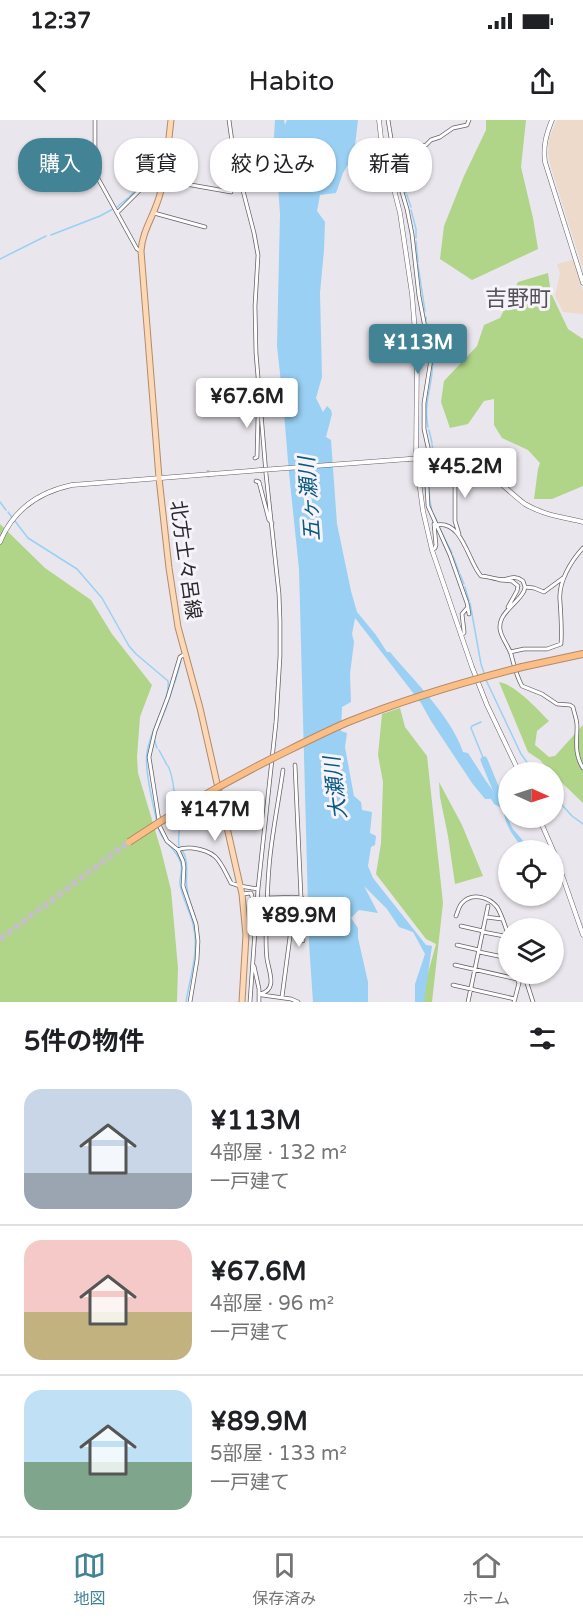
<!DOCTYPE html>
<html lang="ja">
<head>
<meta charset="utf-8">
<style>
  :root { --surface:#fff; --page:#f2f2f2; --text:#202124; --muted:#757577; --line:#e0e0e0; --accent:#428395 }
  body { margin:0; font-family:"Varela Round","Noto Sans JP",sans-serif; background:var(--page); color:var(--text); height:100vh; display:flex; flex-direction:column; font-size:22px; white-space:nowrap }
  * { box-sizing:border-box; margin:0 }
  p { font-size:20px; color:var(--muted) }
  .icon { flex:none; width:33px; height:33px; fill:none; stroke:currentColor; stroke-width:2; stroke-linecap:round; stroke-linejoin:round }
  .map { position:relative; height:882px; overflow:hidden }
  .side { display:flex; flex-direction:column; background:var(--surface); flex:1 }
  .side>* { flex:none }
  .top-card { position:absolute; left:18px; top:18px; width:548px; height:54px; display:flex; gap:12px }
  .needle { width:39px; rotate:93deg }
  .buttons { position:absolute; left:498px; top:642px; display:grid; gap:12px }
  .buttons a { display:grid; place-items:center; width:66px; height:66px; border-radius:50%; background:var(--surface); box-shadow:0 2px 4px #0004; font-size:30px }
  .price { position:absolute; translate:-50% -51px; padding:0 14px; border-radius:6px; background:#fff; color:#222; font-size:20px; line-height:39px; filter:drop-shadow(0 2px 3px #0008) }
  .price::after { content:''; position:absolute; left:50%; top:36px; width:18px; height:14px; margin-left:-9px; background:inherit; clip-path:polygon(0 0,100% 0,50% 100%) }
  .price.selected { background:var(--accent); color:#fff }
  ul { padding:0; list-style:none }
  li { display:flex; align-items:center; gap:18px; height:150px; padding:0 24px }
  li+li { border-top:2px solid var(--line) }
  li span { display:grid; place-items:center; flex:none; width:168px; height:120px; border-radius:18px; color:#555 }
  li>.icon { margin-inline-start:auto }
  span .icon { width:72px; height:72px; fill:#fffc; stroke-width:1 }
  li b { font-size:26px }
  h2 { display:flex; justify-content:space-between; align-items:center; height:72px; padding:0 24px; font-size:26px }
  .pill { padding:0 21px; border-radius:24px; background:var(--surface); box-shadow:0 2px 4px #0004; font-size:21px; line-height:54px }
  .pill.selected { background:var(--accent); color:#fff }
  .status { display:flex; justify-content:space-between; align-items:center; height:42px; padding:0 30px; background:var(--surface); direction:ltr }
  .status svg { height:16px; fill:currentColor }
  header { display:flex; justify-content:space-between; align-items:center; height:78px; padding:0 24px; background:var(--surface); font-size:27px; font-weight:600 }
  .menu { display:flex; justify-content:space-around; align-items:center; height:84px; border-top:2px solid var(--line); background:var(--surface); font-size:16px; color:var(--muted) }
  .menu a { display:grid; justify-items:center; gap:3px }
  .menu .selected { color:var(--accent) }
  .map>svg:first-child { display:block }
</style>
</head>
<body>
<div class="status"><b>12:37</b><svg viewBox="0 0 49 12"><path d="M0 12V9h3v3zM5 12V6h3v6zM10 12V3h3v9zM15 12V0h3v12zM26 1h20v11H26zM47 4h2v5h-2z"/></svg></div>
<header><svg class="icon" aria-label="back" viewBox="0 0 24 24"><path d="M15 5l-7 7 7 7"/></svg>Habito<svg class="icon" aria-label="share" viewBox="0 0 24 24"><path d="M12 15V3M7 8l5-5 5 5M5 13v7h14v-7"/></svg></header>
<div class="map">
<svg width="583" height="882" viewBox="0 0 583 882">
  <rect width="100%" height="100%" fill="#eae6ed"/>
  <path fill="#eddaca" d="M557 0H583V149L550 44 548 33 549 19Z
    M573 140 583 171V194L563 192 555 176 560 153 557 144Z"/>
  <path fill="#b0d488" d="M486 0H526L521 47 533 98 538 129 472 160 440 139 444 106 464 56 486 10Z
    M548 153 551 173 568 209 583 219V366L552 379H534L538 349 540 343 528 330 502 318 494 305V279L484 281 468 304 450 308 441 282 444 261 477 226 484 205 500 198 518 162Z
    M0 404 45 448 91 480 112 514 152 565 140 597 137 637 138 653 161 730 171 770 178 848 177 882H0Z
    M499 562C516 565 537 589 549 601L537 611 535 625 549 637 555 636 583 605V683L554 655V652H551L540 640 528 632Z
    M400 588 405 607 427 636 443 783 432 882H420L436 824 426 819 376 754 381 723 383 662 378 635 382 594Z
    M439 662 462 705 483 756 455 764 448 716 440 677Z"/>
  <path fill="#99d0f4" d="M275 0H284L285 5 287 0H358L354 34 343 53 336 73 320 75 317 91 325 102 324 130 320 173 322 257 316 278 323 292 327 286 331 290 332 294 326 317 331 320 337 404 351 471 357 492 376 515 387 532H390C415 562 450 595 463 632L468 633 486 661 504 686 508 699 513 709 531 730H524C514 717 505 706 503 689L494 684 491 679H485L472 663 431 601 421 583 355 498 352 514 354 522 350 554 351 582 342 587 341 611 347 613 345 627 354 676 361 682 362 690 372 692 370 713 376 716 375 725 371 727 368 746 373 758 426 825 432 826 424 882H415V864L425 834 413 812 399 807 387 789 364 766 378 793 359 790 351 798 358 808V818L368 862V882H313L309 823 299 449 289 353 283 281 277 226 280 94 277 52 273 34Z"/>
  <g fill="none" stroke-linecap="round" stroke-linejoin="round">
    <path stroke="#99d0f4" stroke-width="1.5" d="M399 53 406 73
      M407 75 411 87
      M117 87C122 82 128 79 132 74 143 62 156 37 160 21
      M411 90 416 109V118
      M51 115 100 96 113 89
      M416 121 418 142
      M0 139 46 116
      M418 145 425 191
      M426 197V201
      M427 204 429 214
      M429 217 432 231
      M428 307C422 280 436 259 432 235
      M429 310 432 323
      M432 325 434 335
      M432 345C428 359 428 377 432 391
      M0 382 6 390
      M8 392 28 418 77 449 102 478 129 526 136 534 168 561C171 579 149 611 147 633 144 649 153 685 157 702
      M434 395 437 401
      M439 407 452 433
      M453 436 459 452
      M460 454 464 464
      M465 467 469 481
      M470 483 481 544 485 556
      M486 560 521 634 534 652
      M175 562 181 541
      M165 591 174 564
      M481 602 472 606 471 608 484 640
      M155 615 164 593
      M154 619 157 628
      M159 630 167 645
      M168 646C175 659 173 675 177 689
      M554 676 572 696 583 704
      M179 693C182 704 177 715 179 726
      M158 707C162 723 175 727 180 741 184 750 179 756 180 764 182 778 190 791 193 804 200 830 190 856 186 882
      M182 730C190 742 185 755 187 768 188 778 192 787 195 796"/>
    <path stroke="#99d0f4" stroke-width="7" d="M484 640 503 686"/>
    <path stroke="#c4c0c6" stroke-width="3" stroke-dasharray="3 1.5" stroke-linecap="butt" d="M208 350V358"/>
    <path stroke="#c4c0c6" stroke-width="6" stroke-dasharray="6 3" stroke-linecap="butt" d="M0 819 129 722"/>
    <g stroke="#646167" stroke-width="4.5">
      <path id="minor" d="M95 0V53L137 129 141 131
        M229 0 234 36 254 113 258 135 255 186 256 233 266 354 279 474 280 501V536L276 602 258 769 250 882
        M388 0 397 55 407 89 412 114 419 176 431 239 424 283V309L431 341 427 344 426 348 428 386 450 435 467 483 469 494
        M392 26 408 28 426 25 431 20 440 17 453 8 467 5 469 0
        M163 60 231 72
        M117 93 139 71 156 40 159 38 166 39
        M154 93 205 107
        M255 338 257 337 258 296 260 292
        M431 341 437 343H460
        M256 361 259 362 269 400 272 403
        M436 405C463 400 468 442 481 456 487 456 491 458 497 459 507 462 512 453 523 461L525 467 524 471C519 481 508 487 502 498 495 512 507 522 511 534 514 545 516 555 522 566L542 574 557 584 570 585 573 587C574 593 577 599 577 606 577 621 574 634 583 648
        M459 414 455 401V367L462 339
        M432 430 435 428 436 425 434 404
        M500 460 512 461 518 466 517 471 508 487
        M525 467 534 468 544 472 563 458
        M461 515 464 513V511L462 494 468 487
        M510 532 524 529H547L561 524C562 510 561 495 560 481 558 462 571 441 583 428
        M185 534 180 537 168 577 155 611 149 637 160 707 167 721 178 730 183 741 184 747 183 766 196 804 198 821 197 840 190 882
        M295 645 303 821
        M178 730C183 727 186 728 192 728 218 731 220 742 231 763L240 766 258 769
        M242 774 251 773 256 791
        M267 778 300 777 302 778 308 805
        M456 796C458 791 459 786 462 783 472 772 489 777 497 787 502 795 505 806 508 814
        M486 797 502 799
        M461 806 483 811
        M483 812 504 816
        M457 825 479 830
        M479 832 508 838
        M455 845 517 859 519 863 514 882
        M254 846 259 869V882
        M524 854 533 882
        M453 865 515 879
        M260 874C278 870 269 852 267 839 266 832 266 824 266 816 267 790 267 764 270 737 273 708 279 679 283 650
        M262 875 291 879 298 882
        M282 877 291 809 292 777
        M468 882 488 786"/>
    </g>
    <g stroke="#646167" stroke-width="5">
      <path id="tertiary" d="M379 0 381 18 400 93 412 174 417 237 416 339 423 391 432 430 472 547 487 585 519 652
        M552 0C546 15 543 26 545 42L583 163
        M438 337C473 338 482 347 507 369 513 374 519 380 525 384 543 395 563 397 583 402
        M409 339 427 338
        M0 422C13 390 39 372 72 365L261 350
        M539 698 553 730
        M554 732 583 815"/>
    </g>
    <g stroke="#b28a67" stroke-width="7">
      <path id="primary" d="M171 0C168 24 167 50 160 74 155 94 142 111 141 131L159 358 169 448 178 507 200 588 242 774 246 815 242 882"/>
    </g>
    <g stroke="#b28a67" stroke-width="8">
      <path id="motorway" d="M522 547 583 534"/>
    </g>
    <use href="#minor" stroke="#fff" stroke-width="3"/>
    <use href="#tertiary" stroke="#fff" stroke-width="4"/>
    <use href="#primary" stroke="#fdd8b7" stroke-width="5"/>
    <use href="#motorway" stroke="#fbbe87" stroke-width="6"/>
    <g stroke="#646167" stroke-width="5" stroke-linecap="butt">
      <path id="tertiary-bridge" d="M427 338 438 337
        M261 350 409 339"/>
    </g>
    <g stroke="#b28a67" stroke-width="8" stroke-linecap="butt">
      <path id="motorway-bridge" d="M129 722C180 688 232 658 287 631 307 621 327 611 348 602 405 579 463 562 522 547"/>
    </g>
    <use href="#tertiary-bridge" stroke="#fff" stroke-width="4"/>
    <use href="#motorway-bridge" stroke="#fbbe87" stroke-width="6"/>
  </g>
  <g text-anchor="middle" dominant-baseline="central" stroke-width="6" stroke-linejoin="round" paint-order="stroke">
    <g font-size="20" fill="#2a292b" stroke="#f7f3fa">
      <text transform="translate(185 440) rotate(82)">北方土々呂線</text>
    </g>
    <g font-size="21" font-style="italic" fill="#095a81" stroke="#f7f3fa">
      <text transform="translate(310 379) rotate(-94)">五ヶ瀬川</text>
      <text transform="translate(336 668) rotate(-97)">大瀬川</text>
    </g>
    <g font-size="22" fill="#555257" stroke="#f7f3fa">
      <text x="518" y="179">吉野町</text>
    </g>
  </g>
</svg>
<div class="buttons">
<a><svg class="needle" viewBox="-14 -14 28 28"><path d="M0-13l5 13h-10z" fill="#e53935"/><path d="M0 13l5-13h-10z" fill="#757577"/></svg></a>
<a><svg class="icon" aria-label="locate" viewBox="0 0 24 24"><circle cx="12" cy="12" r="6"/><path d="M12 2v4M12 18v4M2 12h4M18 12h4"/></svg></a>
<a><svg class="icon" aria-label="layers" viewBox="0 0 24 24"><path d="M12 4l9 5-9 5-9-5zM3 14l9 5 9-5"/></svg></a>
</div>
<b class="price selected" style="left:418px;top:255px">¥113M</b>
<b class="price" style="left:247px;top:309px">¥67.6M</b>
<b class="price" style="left:465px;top:379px">¥45.2M</b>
<b class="price" style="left:215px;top:722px">¥147M</b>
<b class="price" style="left:299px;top:828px">¥89.9M</b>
<div class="top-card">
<a class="pill selected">購入</a>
<a class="pill">賃貸</a>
<a class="pill">絞り込み</a>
<a class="pill">新着</a>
</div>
</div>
<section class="side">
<h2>5件の物件<svg class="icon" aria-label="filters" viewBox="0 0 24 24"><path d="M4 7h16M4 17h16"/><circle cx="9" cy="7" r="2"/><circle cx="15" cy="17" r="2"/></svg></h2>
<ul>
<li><span style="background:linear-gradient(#c9d6e8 70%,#9aa5b1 0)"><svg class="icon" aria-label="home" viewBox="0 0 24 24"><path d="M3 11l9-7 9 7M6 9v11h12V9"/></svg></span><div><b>¥113M</b><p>4部屋 · 132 m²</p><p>一戸建て</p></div></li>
<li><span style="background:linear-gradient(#f6c9c9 60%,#c2b280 0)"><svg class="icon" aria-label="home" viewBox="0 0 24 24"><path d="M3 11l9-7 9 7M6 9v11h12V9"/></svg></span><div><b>¥67.6M</b><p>4部屋 · 96 m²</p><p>一戸建て</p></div></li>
<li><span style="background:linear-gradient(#bfe0f5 60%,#7fa58c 0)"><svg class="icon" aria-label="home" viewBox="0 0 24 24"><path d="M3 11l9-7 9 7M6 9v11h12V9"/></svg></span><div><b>¥89.9M</b><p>5部屋 · 133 m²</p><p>一戸建て</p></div></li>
</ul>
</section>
<nav class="menu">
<a class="selected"><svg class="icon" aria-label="map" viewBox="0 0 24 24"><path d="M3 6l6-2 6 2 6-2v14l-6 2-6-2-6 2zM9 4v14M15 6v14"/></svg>地図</a>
<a><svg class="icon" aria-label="saved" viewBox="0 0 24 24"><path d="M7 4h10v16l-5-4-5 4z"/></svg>保存済み</a>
<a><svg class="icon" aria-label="home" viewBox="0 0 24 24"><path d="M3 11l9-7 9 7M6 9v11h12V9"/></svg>ホーム</a>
</nav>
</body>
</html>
